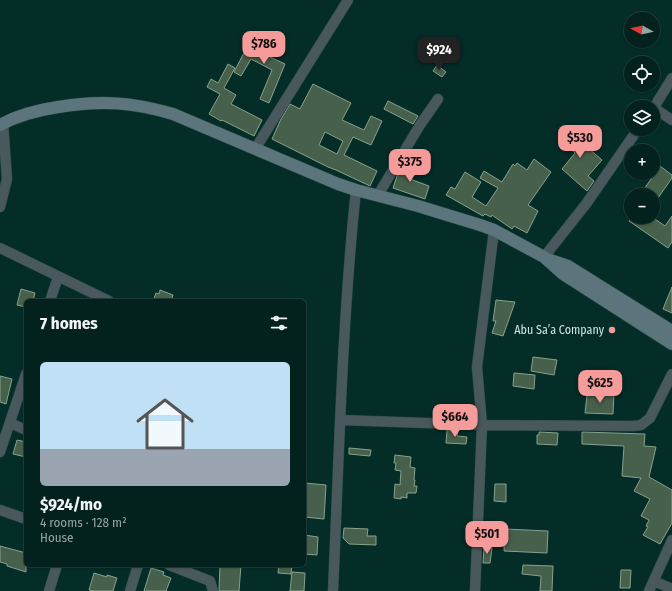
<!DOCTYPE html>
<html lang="en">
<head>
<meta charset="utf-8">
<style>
  :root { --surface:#03221e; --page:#112f2b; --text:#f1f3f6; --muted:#97a4a4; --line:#243f3c; --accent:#f59b99 }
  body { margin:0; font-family:"Fira Sans Condensed",sans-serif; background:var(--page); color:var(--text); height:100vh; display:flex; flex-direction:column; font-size:15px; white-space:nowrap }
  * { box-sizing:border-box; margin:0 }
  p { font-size:13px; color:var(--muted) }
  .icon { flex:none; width:22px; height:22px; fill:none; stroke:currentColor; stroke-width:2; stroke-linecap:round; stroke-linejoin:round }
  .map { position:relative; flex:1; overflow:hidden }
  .drawer { position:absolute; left:24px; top:299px; width:282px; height:268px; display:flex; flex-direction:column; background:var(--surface); border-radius:6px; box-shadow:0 1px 3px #0004,0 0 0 1px var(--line) }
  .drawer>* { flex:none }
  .needle { width:26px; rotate:278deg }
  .tools { position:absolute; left:624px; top:12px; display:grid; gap:8px }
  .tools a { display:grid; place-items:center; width:36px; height:36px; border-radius:50%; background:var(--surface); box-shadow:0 1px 3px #0004,0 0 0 1px var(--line); font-size:20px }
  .price { position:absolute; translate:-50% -34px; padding:0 9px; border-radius:8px; background:var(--accent); color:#111; font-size:13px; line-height:26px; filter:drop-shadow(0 1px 2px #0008) }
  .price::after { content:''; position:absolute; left:50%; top:24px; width:12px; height:9px; margin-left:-6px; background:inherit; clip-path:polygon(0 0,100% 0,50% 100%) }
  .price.selected { background:#222; color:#fff }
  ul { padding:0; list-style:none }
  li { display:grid; align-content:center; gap:8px; height:212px; padding:0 16px }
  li+li { border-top:1px solid var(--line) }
  li span { display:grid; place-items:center; height:124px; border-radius:6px; color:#555 }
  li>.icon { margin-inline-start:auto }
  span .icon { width:72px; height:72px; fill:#fffc; stroke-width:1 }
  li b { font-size:17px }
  h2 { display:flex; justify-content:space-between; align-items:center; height:48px; padding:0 16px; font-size:17px }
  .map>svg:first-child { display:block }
</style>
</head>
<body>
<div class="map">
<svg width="672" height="591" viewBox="0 0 672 591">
  <rect width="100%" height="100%" fill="#042d28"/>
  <path fill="#47604c" stroke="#87a28c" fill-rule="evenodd" d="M270 35 279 39 270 57 285 64 269 103 260 99 272 70 251 59 241 76 234 72 248 45 261 52Z
    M228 64 235 68 224 88 236 95 231 104 262 120 254 136 222 120 221 121 209 114 220 94 207 87 211 79 218 83Z
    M437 65 446 72 442 77 433 71Z
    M313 84 351 103 342 120 364 130 371 116 382 121 371 145 353 137 344 155 377 171 370 186 336 170 328 167 272 139 281 119 290 104 300 109ZM325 132 343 141 337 154 319 145Z
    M388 101 418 116 413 124 384 109Z
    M570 125 583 136 579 140 602 160 588 176 594 181 587 191 562 169 575 153 559 138Z
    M416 150 423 153 417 167 410 164Z
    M534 159 551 172 528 205 538 211 527 233 514 226 512 229 492 215 491 217 485 214 483 216 446 195 451 187 455 189 465 172 481 182 472 197 486 206 498 188 480 178 484 171 502 182 513 164 515 166 517 163 527 170Z
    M405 163 415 167 410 179 429 186 425 199 393 188 397 176Z
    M660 166 672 175V178L653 205V195H640Z
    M672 216V242L668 248 629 221 632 217H652L665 226Z
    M672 287V313L663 309Z
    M21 289 35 293 33 301H26V307L17 305Z
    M160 290 173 295 171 301H153L156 293 159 294Z
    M496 300 515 302 503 336 492 333 496 321H493Z
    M533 357 557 360 554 375 531 371Z
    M514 373 535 375 534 389 513 386Z
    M0 376 12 379 6 404 0 402Z
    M599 393 614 394 613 414 585 413 587 395 599 396Z
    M447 430 458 431 457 436 467 437 466 444 446 443Z
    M539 432 558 433 557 445 537 444V435H539Z
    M582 432 645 434 644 446 656 447 649 477 672 490V523L660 544 643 535 648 527 646 526 649 520 641 516 650 499 634 491 641 478 622 476 624 446 582 444Z
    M17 440 26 442V457L13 454Z
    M349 448 371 450 370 456 349 454Z
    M395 455 411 457 410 467 415 468 414 480H415L414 486H417L416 493H407V498L401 497V499L394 498 395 484 400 485 401 471 395 470 396 463H394Z
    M305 483 326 485 324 519 304 517Z
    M495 484H506V502L494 501Z
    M344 528 368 529 367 536H376V545L349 544 343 538Z
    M505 529 548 531 547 553 504 551Z
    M304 535 318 537 317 555 304 554Z
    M0 546 26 553V572L7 566V564L0 562Z
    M484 547 492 548 490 563H483Z
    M220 565H241L239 591H219Z
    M279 565H292L291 574 278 573Z
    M523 565 553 566 552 591H540L541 576 522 574Z
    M151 568 164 572 163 575 171 578 166 591H144Z
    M621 570H631L630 588H620Z
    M292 572 305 573 304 591H290Z
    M94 573 107 577V575L117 578 113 591H93L89 590Z"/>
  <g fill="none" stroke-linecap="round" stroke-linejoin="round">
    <g stroke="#244a45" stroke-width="11">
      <path id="street" d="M654 108 672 120
        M653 109 672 78
        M255 149 348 0
        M378 195 420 125 438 99
        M0 207 7 179 3 123
        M0 248 109 301
        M544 257 586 204 638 129
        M50 301 58 277
        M341 420 482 425 633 426 641 425 650 418 672 374
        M10 423 26 430
        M0 452 26 374
        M0 510 26 519
        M169 565 210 581 213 591
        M654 581 672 589
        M49 591 57 565
        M130 591 138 565
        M333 591C339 457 342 323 356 190
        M475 591 482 425 477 367 494 230
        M649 591 672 540"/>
    </g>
    <g stroke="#244a45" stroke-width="13">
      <path id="secondary" d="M0 125C18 115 38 110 58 107 101 100 132 102 173 114L338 184 356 190 418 206 480 225 494 230 544 257 563 274 672 344
        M550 260 568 266 672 331"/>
    </g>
    <use href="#street" stroke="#49585c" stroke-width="10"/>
    <use href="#secondary" stroke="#5c747b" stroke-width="12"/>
  </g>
  <circle fill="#f59b99" stroke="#042d28" stroke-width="1.5" cx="612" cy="330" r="4"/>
  <g text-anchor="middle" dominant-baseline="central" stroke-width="3" stroke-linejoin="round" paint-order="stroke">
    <g font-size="12" fill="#cee3df" stroke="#042d28" text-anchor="end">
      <text x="604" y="330">Abu Sa’a Company</text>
    </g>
  </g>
</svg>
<div class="tools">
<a><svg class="needle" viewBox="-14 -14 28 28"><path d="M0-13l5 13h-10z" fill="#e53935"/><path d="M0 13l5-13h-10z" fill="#97a4a4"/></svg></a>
<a><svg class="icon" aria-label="locate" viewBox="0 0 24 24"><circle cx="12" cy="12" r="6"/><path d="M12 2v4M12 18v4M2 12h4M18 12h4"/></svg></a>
<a><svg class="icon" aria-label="layers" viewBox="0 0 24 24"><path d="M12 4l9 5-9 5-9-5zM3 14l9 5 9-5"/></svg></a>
<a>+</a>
<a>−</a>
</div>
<b class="price" style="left:264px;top:65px">$786</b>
<b class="price selected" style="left:439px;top:71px">$924</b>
<b class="price" style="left:580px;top:159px">$530</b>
<b class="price" style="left:410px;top:183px">$375</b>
<b class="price" style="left:600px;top:404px">$625</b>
<b class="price" style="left:455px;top:438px">$664</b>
<b class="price" style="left:487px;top:555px">$501</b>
<section class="drawer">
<h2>7 homes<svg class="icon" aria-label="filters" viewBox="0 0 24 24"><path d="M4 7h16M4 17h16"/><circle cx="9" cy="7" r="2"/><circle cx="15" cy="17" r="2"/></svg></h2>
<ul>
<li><span style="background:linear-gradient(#bfe0f5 70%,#9aa5b1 0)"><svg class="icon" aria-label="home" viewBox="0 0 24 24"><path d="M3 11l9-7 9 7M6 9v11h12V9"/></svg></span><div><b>$924/mo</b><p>4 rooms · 128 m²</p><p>House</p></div></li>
</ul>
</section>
</div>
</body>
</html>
